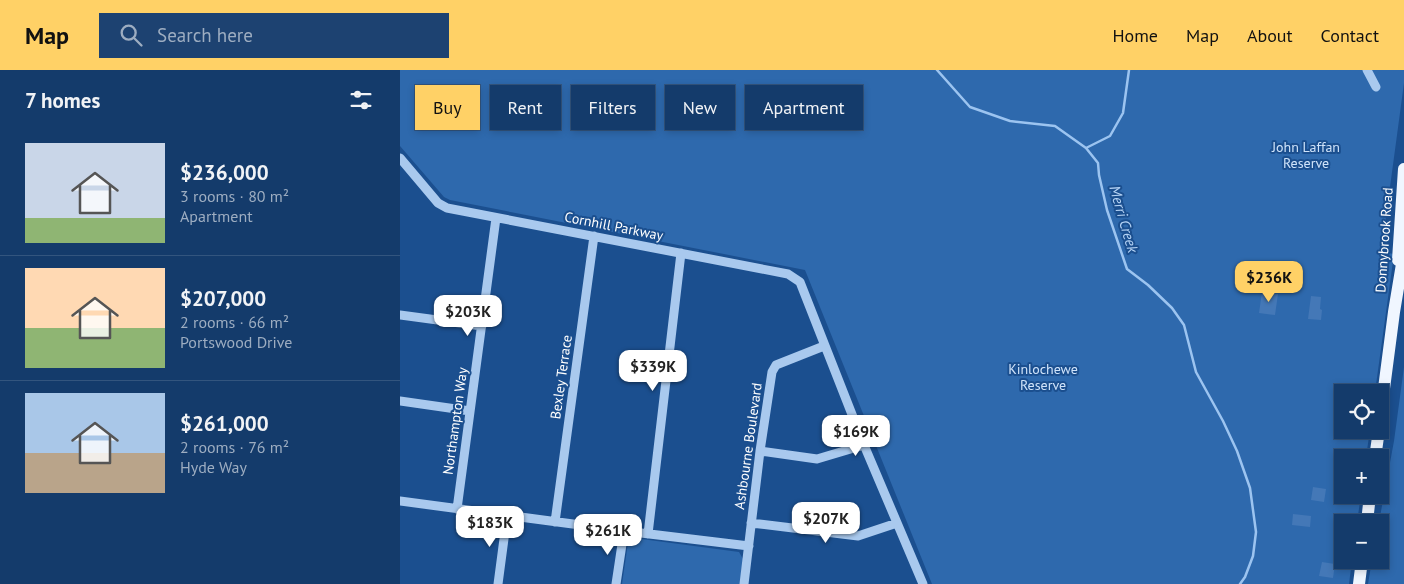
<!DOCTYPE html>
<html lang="en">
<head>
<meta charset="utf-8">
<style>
  :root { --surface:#143b6b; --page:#1d4271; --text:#f1f3f6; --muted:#9dadc1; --line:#33557e; --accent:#ffd166 }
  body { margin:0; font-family:"PT Sans",sans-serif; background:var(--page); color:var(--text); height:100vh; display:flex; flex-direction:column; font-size:19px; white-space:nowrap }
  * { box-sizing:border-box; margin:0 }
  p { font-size:16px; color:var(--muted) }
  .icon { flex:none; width:28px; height:28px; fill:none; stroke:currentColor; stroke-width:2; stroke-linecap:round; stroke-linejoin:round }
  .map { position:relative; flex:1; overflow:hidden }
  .sheet { display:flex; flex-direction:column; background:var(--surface); width:400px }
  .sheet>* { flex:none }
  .hud { position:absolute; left:15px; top:15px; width:475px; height:45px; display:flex; gap:10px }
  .buttons { position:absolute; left:934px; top:314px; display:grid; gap:10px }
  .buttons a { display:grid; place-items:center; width:55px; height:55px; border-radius:0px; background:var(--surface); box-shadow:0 2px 8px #0003,0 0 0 1px var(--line); font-size:25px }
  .price { position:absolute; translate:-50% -42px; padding:0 11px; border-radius:10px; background:#fff; color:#222; font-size:16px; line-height:32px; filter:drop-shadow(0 1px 2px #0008) }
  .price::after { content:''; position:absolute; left:50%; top:30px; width:15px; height:11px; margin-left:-8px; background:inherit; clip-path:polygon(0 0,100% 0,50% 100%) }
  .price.on { background:var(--accent); color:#111 }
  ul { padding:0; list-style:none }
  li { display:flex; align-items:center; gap:15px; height:125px; padding:0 25px }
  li+li { border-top:1px solid var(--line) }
  li span { display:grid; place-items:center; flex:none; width:140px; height:100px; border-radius:0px; color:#555 }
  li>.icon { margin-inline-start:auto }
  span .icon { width:60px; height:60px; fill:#fffc; stroke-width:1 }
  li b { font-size:21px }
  h2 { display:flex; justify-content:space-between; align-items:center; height:60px; padding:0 25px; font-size:21px }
  .pill { padding:0 18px; border-radius:0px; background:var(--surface); box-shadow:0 2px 8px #0003,0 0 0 1px var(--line); font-size:18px; line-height:45px }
  .pill.on { background:var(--accent); color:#111 }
  header { display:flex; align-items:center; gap:30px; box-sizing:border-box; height:70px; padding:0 25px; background:var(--accent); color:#111 }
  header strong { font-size:24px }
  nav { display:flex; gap:28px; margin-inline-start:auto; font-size:18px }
  .search { width:350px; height:45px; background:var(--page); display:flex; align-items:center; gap:12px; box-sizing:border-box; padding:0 18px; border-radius:0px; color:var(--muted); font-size:19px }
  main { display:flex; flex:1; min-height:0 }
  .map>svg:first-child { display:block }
</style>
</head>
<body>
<header>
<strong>Map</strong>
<div class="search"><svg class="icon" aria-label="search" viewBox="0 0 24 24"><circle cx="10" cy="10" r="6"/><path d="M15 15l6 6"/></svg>Search here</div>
<nav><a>Home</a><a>Map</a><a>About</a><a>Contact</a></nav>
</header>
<main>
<section class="sheet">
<h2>7 homes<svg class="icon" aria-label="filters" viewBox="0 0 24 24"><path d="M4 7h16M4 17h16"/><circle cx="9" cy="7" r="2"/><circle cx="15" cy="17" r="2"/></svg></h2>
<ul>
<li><span style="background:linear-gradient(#c9d6e8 75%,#8fb573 0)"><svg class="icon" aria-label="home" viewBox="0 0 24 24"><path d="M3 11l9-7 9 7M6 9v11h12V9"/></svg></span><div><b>$236,000</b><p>3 rooms · 80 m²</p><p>Apartment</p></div></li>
<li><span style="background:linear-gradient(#ffd9b3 60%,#8fb573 0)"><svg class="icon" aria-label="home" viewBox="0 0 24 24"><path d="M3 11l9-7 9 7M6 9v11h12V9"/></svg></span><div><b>$207,000</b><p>2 rooms · 66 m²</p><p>Portswood Drive</p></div></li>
<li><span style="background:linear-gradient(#a9c7e8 60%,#b9a48a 0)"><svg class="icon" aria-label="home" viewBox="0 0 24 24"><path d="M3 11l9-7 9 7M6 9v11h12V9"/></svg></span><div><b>$261,000</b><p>2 rooms · 76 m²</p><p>Hyde Way</p></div></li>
</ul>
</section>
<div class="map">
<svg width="1004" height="514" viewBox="0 0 1004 514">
  <rect width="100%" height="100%" fill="#1b4f8f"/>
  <path fill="#2e69ad" d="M0 0H1004V13L983 169 982 182 994 184 975 322H942V360H970L966 387 942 388V425H961L957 452H942V490H952L949 514H532L405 200 50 130 44 127 0 76Z
    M1004 297V514H968L972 490H980L979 452 994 371Z
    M234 468 339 482 343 489 340 514H222L228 473Z"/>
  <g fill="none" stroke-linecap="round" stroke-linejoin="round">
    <path stroke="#9cc4f0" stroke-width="2.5" d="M537 0 570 37 610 51 655 56 686 78 698 93 699 105 707 140 727 199 748 215 772 238 784 255 796 302 823 351 837 381 850 418 856 462 853 486 845 507 840 514
      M686 78 710 66 723 43 729 0"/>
  </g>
  <path fill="#4478b7" d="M862 222 878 224 875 245 859 243Z
    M911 226 921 227 920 239 922 240 921 250 908 249Z
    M913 417 926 419 924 432 911 430Z
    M893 444 911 446 910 457 892 455Z
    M922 492 935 494 933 508 919 506Z"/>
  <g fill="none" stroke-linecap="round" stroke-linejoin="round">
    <path stroke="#a9c9ee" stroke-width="9" d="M967 0 976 17
      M0 88 38 133 47 138 388 204 400 212 464 375 523 514
      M0 245 82 256
      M0 331 70 341
      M360 381 417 389 464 375
      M0 431 233 462 349 476
      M57 439 96 148
      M155 452 194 166
      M351 453 458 466 497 453
      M248 464 281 183
      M98 514 107 446
      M216 514 224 461
      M344 514 360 381 372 302 376 295 424 276"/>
    <path stroke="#f0f6ff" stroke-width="12" d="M998 190 1004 99
      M980 349 994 242 1004 182
      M975 388 979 360
      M967 452 970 425
      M959 514 962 490"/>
  </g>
  <g text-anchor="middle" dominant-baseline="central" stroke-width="4" stroke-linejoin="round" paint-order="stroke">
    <g font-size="14" fill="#cfe3fa" stroke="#1b4f8f">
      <text x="906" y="77">John Laffan<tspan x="906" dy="16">Reserve</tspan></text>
      <text x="643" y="299">Kinlochewe<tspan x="643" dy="16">Reserve</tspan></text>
    </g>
    <g font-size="14" fill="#fff" stroke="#1b4f8f">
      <text transform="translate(214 156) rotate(11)">Cornhill Parkway</text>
      <text transform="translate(984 170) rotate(-86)">Donnybrook Road</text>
      <text transform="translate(161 307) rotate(-82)">Bexley Terrace</text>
      <text transform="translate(55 351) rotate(-82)">Northampton Way</text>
      <text transform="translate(348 376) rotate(-82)">Ashbourne Boulevard</text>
    </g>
    <g font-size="15" font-style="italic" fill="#b5d3f5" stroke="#1b4f8f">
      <text transform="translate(724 149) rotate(74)">Merri Creek</text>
    </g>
  </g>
</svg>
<div class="buttons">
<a><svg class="icon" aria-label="locate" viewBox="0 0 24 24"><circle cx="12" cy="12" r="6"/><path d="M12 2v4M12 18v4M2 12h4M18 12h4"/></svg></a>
<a>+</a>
<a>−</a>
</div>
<b class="price on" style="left:869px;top:233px">$236K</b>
<b class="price" style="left:68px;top:267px">$203K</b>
<b class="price" style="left:253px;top:322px">$339K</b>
<b class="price" style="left:456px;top:387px">$169K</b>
<b class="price" style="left:426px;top:474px">$207K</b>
<b class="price" style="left:90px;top:478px">$183K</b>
<b class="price" style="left:208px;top:486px">$261K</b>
<div class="hud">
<a class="pill on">Buy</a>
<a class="pill">Rent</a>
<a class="pill">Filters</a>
<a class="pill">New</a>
<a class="pill">Apartment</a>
</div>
</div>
</main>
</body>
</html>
